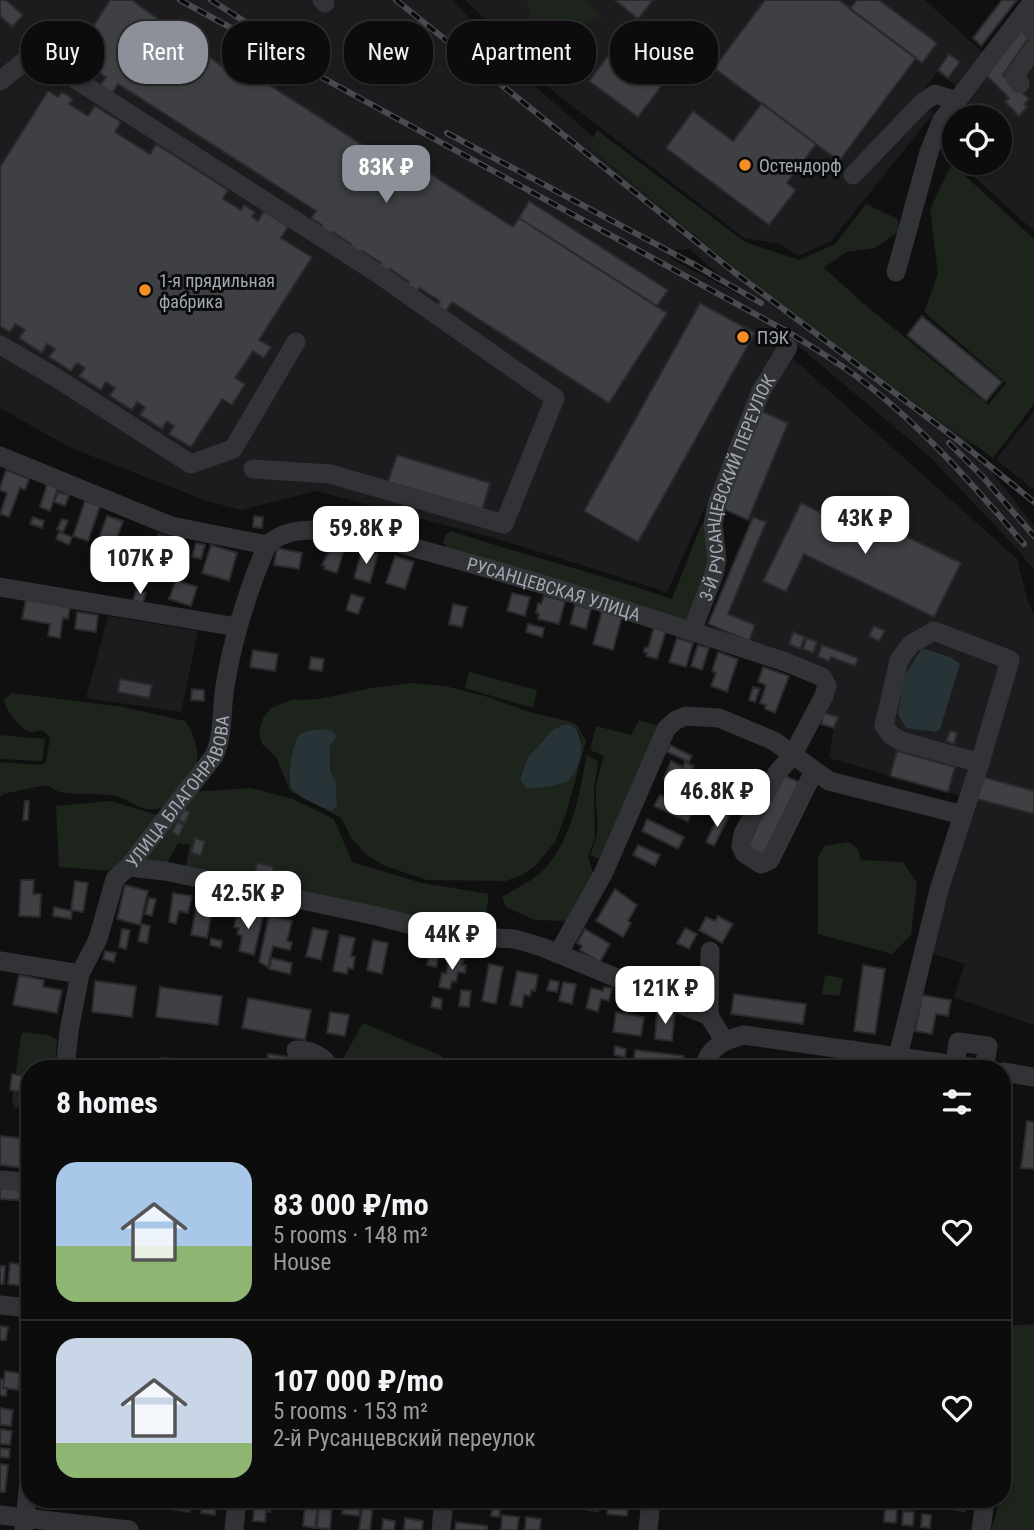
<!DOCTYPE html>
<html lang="en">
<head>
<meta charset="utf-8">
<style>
  :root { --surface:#0c0c0d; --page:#1a1a1b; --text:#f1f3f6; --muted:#9a9b9d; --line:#2c2c2e; --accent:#8c9099 }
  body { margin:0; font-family:"Roboto Condensed",sans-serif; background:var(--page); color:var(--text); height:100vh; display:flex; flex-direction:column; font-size:26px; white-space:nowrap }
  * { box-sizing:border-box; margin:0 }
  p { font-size:23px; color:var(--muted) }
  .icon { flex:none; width:38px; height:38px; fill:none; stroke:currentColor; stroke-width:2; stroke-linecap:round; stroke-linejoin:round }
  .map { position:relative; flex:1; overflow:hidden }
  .sheet { position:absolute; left:21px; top:1060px; width:990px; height:448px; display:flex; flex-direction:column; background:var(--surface); border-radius:28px; box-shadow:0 2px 5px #0004,0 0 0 2px var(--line) }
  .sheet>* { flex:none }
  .top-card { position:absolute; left:21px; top:21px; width:992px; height:63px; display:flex; gap:14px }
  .tools { position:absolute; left:942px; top:105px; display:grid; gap:14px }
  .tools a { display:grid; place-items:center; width:70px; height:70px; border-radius:50%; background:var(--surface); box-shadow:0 2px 5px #0004,0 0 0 2px var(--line); font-size:35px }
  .price { position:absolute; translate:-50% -60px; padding:0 16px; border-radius:14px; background:#fff; color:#222; font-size:23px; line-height:46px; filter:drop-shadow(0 2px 4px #0008) }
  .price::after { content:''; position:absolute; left:50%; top:42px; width:21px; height:16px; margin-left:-10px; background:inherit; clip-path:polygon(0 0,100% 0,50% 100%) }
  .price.selected { background:var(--accent); color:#fff }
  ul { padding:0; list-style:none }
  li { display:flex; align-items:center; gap:21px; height:175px; padding:0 35px }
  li+li { border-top:2px solid var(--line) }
  li span { display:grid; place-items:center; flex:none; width:196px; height:140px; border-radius:21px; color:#555 }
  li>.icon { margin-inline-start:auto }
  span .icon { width:84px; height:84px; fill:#fffc; stroke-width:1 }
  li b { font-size:30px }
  h2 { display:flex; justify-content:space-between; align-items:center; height:84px; padding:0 35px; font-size:30px }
  .tag { padding:0 24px; border-radius:28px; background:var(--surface); box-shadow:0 2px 5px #0004,0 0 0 2px var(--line); font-size:24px; line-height:63px }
  .tag.selected { background:var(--accent); color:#fff }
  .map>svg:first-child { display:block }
</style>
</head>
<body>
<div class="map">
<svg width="1034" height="1530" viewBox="0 0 1034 1530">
  <rect width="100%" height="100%" fill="#101011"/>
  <path fill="#1c1c1e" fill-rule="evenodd" d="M0 0H452L536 87 718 246 962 434 1034 526V570L1017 549 930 457 783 333 667 592 505 541 316 491 241 510 207 501 71 448 0 408ZM690 249 742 296 743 297 670 258 675 250Z
    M465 0H925L982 52 956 86 937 72 917 99 934 113 831 241 798 256 780 244 744 238 554 92 527 58Z
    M1034 8V231L959 163H999V117H954V157L938 143 946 123Z
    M790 356 1017 559 1027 599 1034 615V1025L954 997 965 964 931 953 975 800 829 758 834 729 821 724 836 678 709 624 751 521 721 508 761 411Z
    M1034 411V490L996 460Z
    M108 616 198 631 181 712 86 698Z"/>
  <path fill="#1c241c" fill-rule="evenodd" d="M526 0H586L602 17 538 47Z
    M597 130 745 242 799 260 835 244 866 204 898 219V232L875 248 846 252 824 268 864 304 988 405 1006 383 924 312 938 274 930 209 952 164 1034 239V404L993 458C922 408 850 358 782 305 716 254 653 199 589 146Z
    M702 523 711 529 713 562 691 623 638 604 447 551 443 542 446 534 451 531C524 555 599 574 672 599Z
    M469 672 537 690 533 708 465 688Z
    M412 683 445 686 488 697 529 712 572 722 578 726 586 741 566 814 555 842 536 865 522 875 506 881 427 880 385 866 368 856 352 839 341 818 290 791 276 757 262 744 259 732 263 718 271 708 292 700 319 699 371 688ZM567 724 579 732 582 742 557 785H524L521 777 530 755ZM301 734 337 736 330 746V771L337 795V806L331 811 295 791 290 786 289 776 294 745Z
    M12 693 123 707 185 721C189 726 191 730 193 736 207 769 186 781 167 806 141 816 136 801 115 796 100 793 77 795 60 792 54 791 52 787 46 785L3 794 0 797V762L40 765 46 762 50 738 43 730C39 730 35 732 31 732 21 730 4 709 4 699Z
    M639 720 657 726 602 860 590 855C603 828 595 817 596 789 597 777 601 767 604 756L590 750 596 726 631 735Z
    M0 735 45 739 42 761 0 759Z
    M587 755 598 761 594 789 595 838 588 857 595 880 568 921 535 920 506 907 502 897C516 888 537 879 547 866 573 835 579 794 587 755Z
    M251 788 293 799 334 819 352 862 422 883 489 894 483 934C394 916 308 891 219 872L217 878 185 871 190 845 178 843 165 867 150 865 146 857 193 792Z
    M111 801 157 815 112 871 59 867 56 806Z
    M849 842 858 849 861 860 903 862 917 883 911 935 892 954 818 934V857L824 846Z
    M825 975 843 978 840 996 822 994Z
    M363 1023 442 1056 444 1069H337Z
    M24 1032 49 1035 57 1040 55 1069H30V1110L15 1108 12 1100 21 1035Z
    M1034 1324V1530H991L1000 1500H1003V1326Z"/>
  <path fill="#283337" d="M922 648 950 657 960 664 940 729 936 732 906 728 898 714 904 677Z
    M567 724C589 730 582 767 569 780 564 785 534 789 527 788L521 781V777L528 757 554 729Z
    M325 729 332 731 337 736 330 746V771L336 783 337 806 331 811C319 805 301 799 292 789 286 782 292 743 299 736 305 729 316 731 325 729Z"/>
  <path fill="#3f4044" stroke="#2a2a2d" stroke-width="2" d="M0 0H6L23 15 12 27 0 16Z
    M110 0H132L231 73 237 64 386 160 392 149 513 227 519 218 667 313 609 403 452 302 446 311 437 306 440 301 419 288 416 293 406 287 409 282 390 269 387 274 378 268 381 263 362 251 359 256 348 249 351 244 332 232 329 237 319 230 322 225 311 218 316 211 118 84 109 98 97 90 106 77 74 57Z
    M615 0H653L638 19Z
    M765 0H839L916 58 839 161 714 68Z
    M857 0H879L937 43 922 63 850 9Z
    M1002 0H1017L981 46 973 38Z
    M1021 28 1029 37 1003 75 1029 99 1024 104 1027 107 1019 116 1005 102 1009 98 987 76Z
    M613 49 662 85 638 117 589 81Z
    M949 54 960 62 948 78 938 70Z
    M48 91 58 97 62 92 73 99 69 104 88 116 95 106 121 122 115 132 150 154 156 144 228 190 223 199 241 210 244 205 255 212 252 217 258 221 264 211 288 227 281 238 312 257 259 340 271 347 264 358 253 351 235 378 245 384 232 405 222 399 191 447 169 434 174 426 167 421 162 429 140 415 145 407 137 402 132 410 110 396 115 388 106 382 101 390 79 376 85 368 77 363 71 371 49 357 55 349 47 344 42 353 19 338 25 330 15 324 10 332 0 326V167Z
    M762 103 816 144 787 183 796 190 769 225 666 148 693 111 733 141Z
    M529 201 668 290 657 306 519 218Z
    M700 303 755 333 638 542 584 511Z
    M922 316 1002 382 986 401 907 335Z
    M761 411 788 423 748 520 721 508Z
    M397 455 490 483 482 510 388 482Z
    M6 470 29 479 25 490 20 488 9 517 0 514 7 493 0 490V487Z
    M47 484 58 488 50 511 40 507Z
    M58 492 69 495 65 506 54 502Z
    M845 497 874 511 870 519 961 563 934 617 804 554 786 592 763 581 801 503 834 519Z
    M85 501 100 506 88 541 73 536Z
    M107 516 123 521 115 544 99 538Z
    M254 516 263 517 262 528 253 527Z
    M33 517 44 521 42 528 30 524Z
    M753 517 766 522 728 614 755 625 749 641 708 624Z
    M62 519 68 521 63 532 57 529Z
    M59 532 72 537 69 545 56 539Z
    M159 534 174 539 170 551 179 554 174 570 165 567 164 570 146 564 149 555 152 556Z
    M135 540 147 543 143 558 131 555Z
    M124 541 131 543 129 553 121 551Z
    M196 543 205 545 201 559 192 557Z
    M333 543 345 547 337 573 324 569 325 566 322 565Z
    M105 544 113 547 108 562 100 559Z
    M211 545 237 553 229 581 202 573Z
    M277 548 302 553 299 569 274 565Z
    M362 550 378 554 370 583 354 578Z
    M395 556 414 562 405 589 386 583Z
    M176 580 197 587 191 606 169 599Z
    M136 590 146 593 143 603 133 600Z
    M512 593 530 597 525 616 507 611Z
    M351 594 364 598 358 614 346 610Z
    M544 596 565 601 559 624 538 619 539 614 536 613 538 603 541 604Z
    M26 599 70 608 68 619 63 618 60 638 48 636 50 624 22 619Z
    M453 604 467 607 462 627 449 624Z
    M575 605 591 609 586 629 570 624Z
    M602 611 622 617 613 650 593 644Z
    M77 612 98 615 96 632 75 629Z
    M528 624 544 628 542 637 526 632Z
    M874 626 885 631 879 641 869 636Z
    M654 627 666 631 657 659 646 656 647 653 644 652 645 647 648 648Z
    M793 632 805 637 800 649 789 644Z
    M677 638 693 643 686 667 669 662Z
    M807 638 817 642 813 653 803 649Z
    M698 645 709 648 702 670 691 666Z
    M822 645 858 658 855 666 831 657 829 661 818 657Z
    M253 650 278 654 275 671 250 667Z
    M718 652 738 659 727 692 711 686 716 673 712 671Z
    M311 657 324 659 322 671 309 669Z
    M763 667 789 676 775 713 765 709 766 705 760 703 766 685 758 682Z
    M120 679 152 685 149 698 118 692Z
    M753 687 760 689 755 702 749 700Z
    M192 689 204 690V701L191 700Z
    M824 713 838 717 834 728 821 724Z
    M950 731 957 733 954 744 946 741Z
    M670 745 692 756 689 762 667 752Z
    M897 751 955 767 948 792 890 776Z
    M671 761 683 767 685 762 694 766 692 770 700 774 693 791 664 778Z
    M781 774 799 782 764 859 746 851Z
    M983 777 1034 791V814L977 799Z
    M736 785 743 788 737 801 730 798Z
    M674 792 681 795 680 799 695 806 688 822 654 806 660 795 670 799Z
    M25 801H29L28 820H23Z
    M184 809 190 812 185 823 178 820Z
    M720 812 729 816 714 846 706 842Z
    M647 819 684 837 678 849 642 831Z
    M177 822 184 825 179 836 172 832Z
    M195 838 205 841 201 856 191 853Z
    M638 845 660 855 655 866 633 855Z
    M257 863 274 867 270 882 254 879Z
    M278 870 286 871 284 886 276 884Z
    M21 880H34L33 894H41L40 917 19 916Z
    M75 881 88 883 83 912 71 910Z
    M125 885 148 891 140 925 117 919Z
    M615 889 637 905 628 921 631 923 623 937 596 921Z
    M173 893 192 896 188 913 179 911 176 924 169 922Z
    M230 893 237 894 234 908 228 907Z
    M149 898 156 899 152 916 145 914Z
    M197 903 213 906 207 938 191 935Z
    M54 907 72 911 71 919 53 916Z
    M238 911 263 916 254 955 239 951 242 936 237 934 239 928 234 927Z
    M269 915 292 921 287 941 292 942 290 950 273 946 268 967 259 962Z
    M718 916 733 924 722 943 699 930 706 917 715 921Z
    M142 924 150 926 147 943 138 941Z
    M313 928 328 931 321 960 306 956Z
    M685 928 697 934 689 949 677 943Z
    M122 929 130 930 126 949 119 947Z
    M585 929 610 944 600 962 580 950 582 946 577 943Z
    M340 935 355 938 351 956 355 957 353 969 348 968 347 974 333 971Z
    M211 938 222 941 221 948 210 945Z
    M373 940 388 943 382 974 367 970Z
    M105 951 116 953 114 962 103 959Z
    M430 952 439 954 436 967 427 965Z
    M449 956 464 959 462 965H466L465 973 458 972 456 982 452 981 450 989 439 987 442 973 446 974Z
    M272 958 292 963 290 974 269 969Z
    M489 964 503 967 496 1004 482 1001Z
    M863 965 885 969 875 1034 854 1031Z
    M517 971 538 975 535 991 531 990 530 996 524 995 522 1007 510 1005Z
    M19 975 44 980 43 987 62 990 57 1013 13 1005Z
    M550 980 559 982 557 992 547 990Z
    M95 981 136 986 132 1017 92 1012Z
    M563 982 576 984 572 1004 559 1001Z
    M160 987 222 996 218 1025 156 1017Z
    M604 987 612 988 609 1001 601 999 598 1012 586 1008 591 988 603 991Z
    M461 990 471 991 469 1007 459 1006Z
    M734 994 806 1004 803 1024 731 1014Z
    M922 995 951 1000 948 1016 936 1014 932 1034 915 1031Z
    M433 997 442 999 441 1009 431 1007Z
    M248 998 311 1010 305 1040 242 1028Z
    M657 1011 675 1013 672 1041 655 1039Z
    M330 1012 349 1015 345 1036 327 1033Z
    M616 1012 644 1017 641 1036 613 1032Z
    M615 1046 626 1049 625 1057 614 1055Z
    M635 1050 684 1056 683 1069H633Z
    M268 1054 304 1059 303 1069H266Z
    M162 1058 230 1063V1069H161Z
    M95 1059 130 1064 129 1069H93Z
    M723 1062 757 1065V1069H723Z
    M12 1074 30 1077V1093L10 1090Z
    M1027 1121 1034 1122V1169L1021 1168Z
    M0 1136 30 1139V1169L0 1165Z
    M0 1188 29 1191 27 1201 0 1199Z
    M10 1263 30 1265V1287L8 1284Z
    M0 1266H5L4 1284H0Z
    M0 1326 8 1327 6 1340H0Z
    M5 1371 20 1373 18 1390 3 1388Z
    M0 1379 4 1380 3 1388H7L6 1396 0 1395Z
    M0 1408 13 1410 11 1426 0 1425Z
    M0 1429 12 1431 10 1445 0 1444Z
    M0 1448 10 1449 9 1458 0 1457Z
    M0 1464 8 1465 5 1492H0Z
    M154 1500H171L170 1505 167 1504 166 1509 154 1508Z
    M175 1500H191L190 1512 174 1510Z
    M202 1500H217L215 1515 201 1513Z
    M255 1500H271L270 1512 266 1511 265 1522 253 1521Z
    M344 1500H361L359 1516 342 1514Z
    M588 1500H599L598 1511 587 1510Z
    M937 1500H966L965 1511 936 1507Z
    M319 1503 332 1505 330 1529 317 1528Z
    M363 1503 373 1504 370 1530H359Z
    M493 1503 501 1504 499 1517 491 1516Z
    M305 1504 318 1506 315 1528 303 1526Z
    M608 1504 628 1506 627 1516 607 1514Z
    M885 1508 897 1509 896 1523 884 1522Z
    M903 1511 914 1512 913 1526 902 1525Z
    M922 1514 931 1515 930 1528 921 1527Z
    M502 1515 519 1517 517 1530H501Z
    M526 1517 541 1519 540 1530H525Z
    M405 1518 423 1521 422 1530H404Z
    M383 1519 395 1521 394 1530H382Z
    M456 1522 487 1526V1530H455Z"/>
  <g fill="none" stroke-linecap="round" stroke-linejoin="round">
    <g stroke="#313336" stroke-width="19">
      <path d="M322 0 325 3"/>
      <path d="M1021 17 1034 32"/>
      <path d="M0 81 26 60 61 70 377 273 555 398 504 524 330 474 253 469"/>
      <path d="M1020 84 1014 77 1034 48"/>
      <path d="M853 175 922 103 935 94 957 101"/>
      <path d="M896 272 929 152 942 120 1034 0"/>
      <path d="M0 345 55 377 191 464 233 449 296 342"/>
      <path d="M0 456 171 526 267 545"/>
      <path d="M0 587 237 627"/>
      <path id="s1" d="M692 631 714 574 717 560 713 524 717 504 761 391 788 347"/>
      <path d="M963 815 980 763 1010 660 934 631 911 644 899 660 884 726 891 735 901 741 980 763"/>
      <path d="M128 867 165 871 377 916 439 932 459 936 515 939 542 947 709 1016 724 1040"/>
      <path d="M558 954 604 872 666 729 676 720 686 716 719 718 774 741 829 781 963 815 939 890 898 1056"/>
      <path d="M0 961 80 974"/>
      <path d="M709 1016 710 951"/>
      <path d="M296 1050C312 1050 323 1055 331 1069"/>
      <path d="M955 1065 958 1042 988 1046 984 1069"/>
      <path id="s2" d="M65 1069 69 1031 80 974 98 939 115 879 128 867 214 756C224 734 221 709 225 686 233 637 248 590 267 545 282 532 297 530 316 530 362 529 408 547 451 558 564 589 675 626 786 662L822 677 827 685 824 696 792 756 777 773 743 834 741 846 744 853 761 864 770 860 814 771"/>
      <path d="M704 1069C708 1047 724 1040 744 1035L984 1069"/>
      <path d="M851 1069 853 1050"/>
      <path d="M1003 1072 1034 1077"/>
      <path d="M0 1180 30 1182"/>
      <path d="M0 1305 30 1308"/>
      <path d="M0 1515 129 1530"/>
      <path d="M24 1528 30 1474"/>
      <path d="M234 1530 237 1500"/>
      <path d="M441 1530 444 1500"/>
      <path d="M648 1530 651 1500"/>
      <path d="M981 1530 984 1508 982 1500"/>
    </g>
    <g stroke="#484b4f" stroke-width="6">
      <path id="rail" d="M180 0 788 332C812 347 838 362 860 379 922 426 974 486 1024 544
        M211 0 275 41
        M396 0 734 272 959 441 1034 502
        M447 133 695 265 761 303
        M949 443 982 476 1034 536"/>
    </g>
    <use href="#rail" stroke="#0b0b0c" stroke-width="3.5" stroke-dasharray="10" stroke-linecap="butt"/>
  </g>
  <g fill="#f58e24" stroke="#0b0b0c" stroke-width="2.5">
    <circle cx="745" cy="165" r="7"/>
    <circle cx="145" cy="290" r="7"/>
    <circle cx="743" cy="337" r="7"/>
  </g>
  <g text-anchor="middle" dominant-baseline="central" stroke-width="6" stroke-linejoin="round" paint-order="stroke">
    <g font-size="18" fill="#a1a9b3" stroke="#0b0b0c" text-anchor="start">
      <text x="759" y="165">Остендорф</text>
      <text x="159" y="280">1-я прядильная<tspan x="159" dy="21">фабрика</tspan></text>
      <text x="757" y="337">ПЭК</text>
    </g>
    <g font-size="18" fill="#a1a9b3" stroke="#0b0b0c">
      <text stroke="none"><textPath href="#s1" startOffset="152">3-Й РУСАНЦЕВСКИЙ ПЕРЕУЛОК</textPath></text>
      <text stroke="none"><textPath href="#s2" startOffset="873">РУСАНЦЕВСКАЯ УЛИЦА</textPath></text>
      <text stroke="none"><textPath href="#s2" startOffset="308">УЛИЦА БЛАГОНРАВОВА</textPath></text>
    </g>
  </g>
</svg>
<div class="tools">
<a><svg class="icon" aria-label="locate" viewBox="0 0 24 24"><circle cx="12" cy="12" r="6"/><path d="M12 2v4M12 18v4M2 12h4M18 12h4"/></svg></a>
</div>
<b class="price selected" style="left:386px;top:205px">83K ₽</b>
<b class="price" style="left:865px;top:556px">43K ₽</b>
<b class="price" style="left:366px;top:566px">59.8K ₽</b>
<b class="price" style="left:140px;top:596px">107K ₽</b>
<b class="price" style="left:717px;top:829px">46.8K ₽</b>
<b class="price" style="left:248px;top:931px">42.5K ₽</b>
<b class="price" style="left:452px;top:972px">44K ₽</b>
<b class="price" style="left:665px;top:1026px">121K ₽</b>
<div class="top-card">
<a class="tag">Buy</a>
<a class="tag selected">Rent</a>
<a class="tag">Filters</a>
<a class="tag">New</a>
<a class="tag">Apartment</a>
<a class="tag">House</a>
</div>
<section class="sheet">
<h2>8 homes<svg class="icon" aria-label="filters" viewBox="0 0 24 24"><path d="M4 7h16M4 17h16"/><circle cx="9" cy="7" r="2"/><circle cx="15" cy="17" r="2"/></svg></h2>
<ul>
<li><span style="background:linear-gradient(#a9c7e8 60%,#8fb573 0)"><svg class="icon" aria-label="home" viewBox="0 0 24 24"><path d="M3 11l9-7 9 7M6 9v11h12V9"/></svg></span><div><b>83 000 ₽/mo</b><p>5 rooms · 148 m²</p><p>House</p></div><svg class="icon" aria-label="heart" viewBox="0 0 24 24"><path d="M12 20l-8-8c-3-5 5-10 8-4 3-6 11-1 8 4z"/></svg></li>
<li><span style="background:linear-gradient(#c9d6e8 75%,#8fb573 0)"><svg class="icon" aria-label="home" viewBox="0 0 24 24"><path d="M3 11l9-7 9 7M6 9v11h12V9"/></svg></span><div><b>107 000 ₽/mo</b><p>5 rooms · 153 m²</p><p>2-й Русанцевский переулок</p></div><svg class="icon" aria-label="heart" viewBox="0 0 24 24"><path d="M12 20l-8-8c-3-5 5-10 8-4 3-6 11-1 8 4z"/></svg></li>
</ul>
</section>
</div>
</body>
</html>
